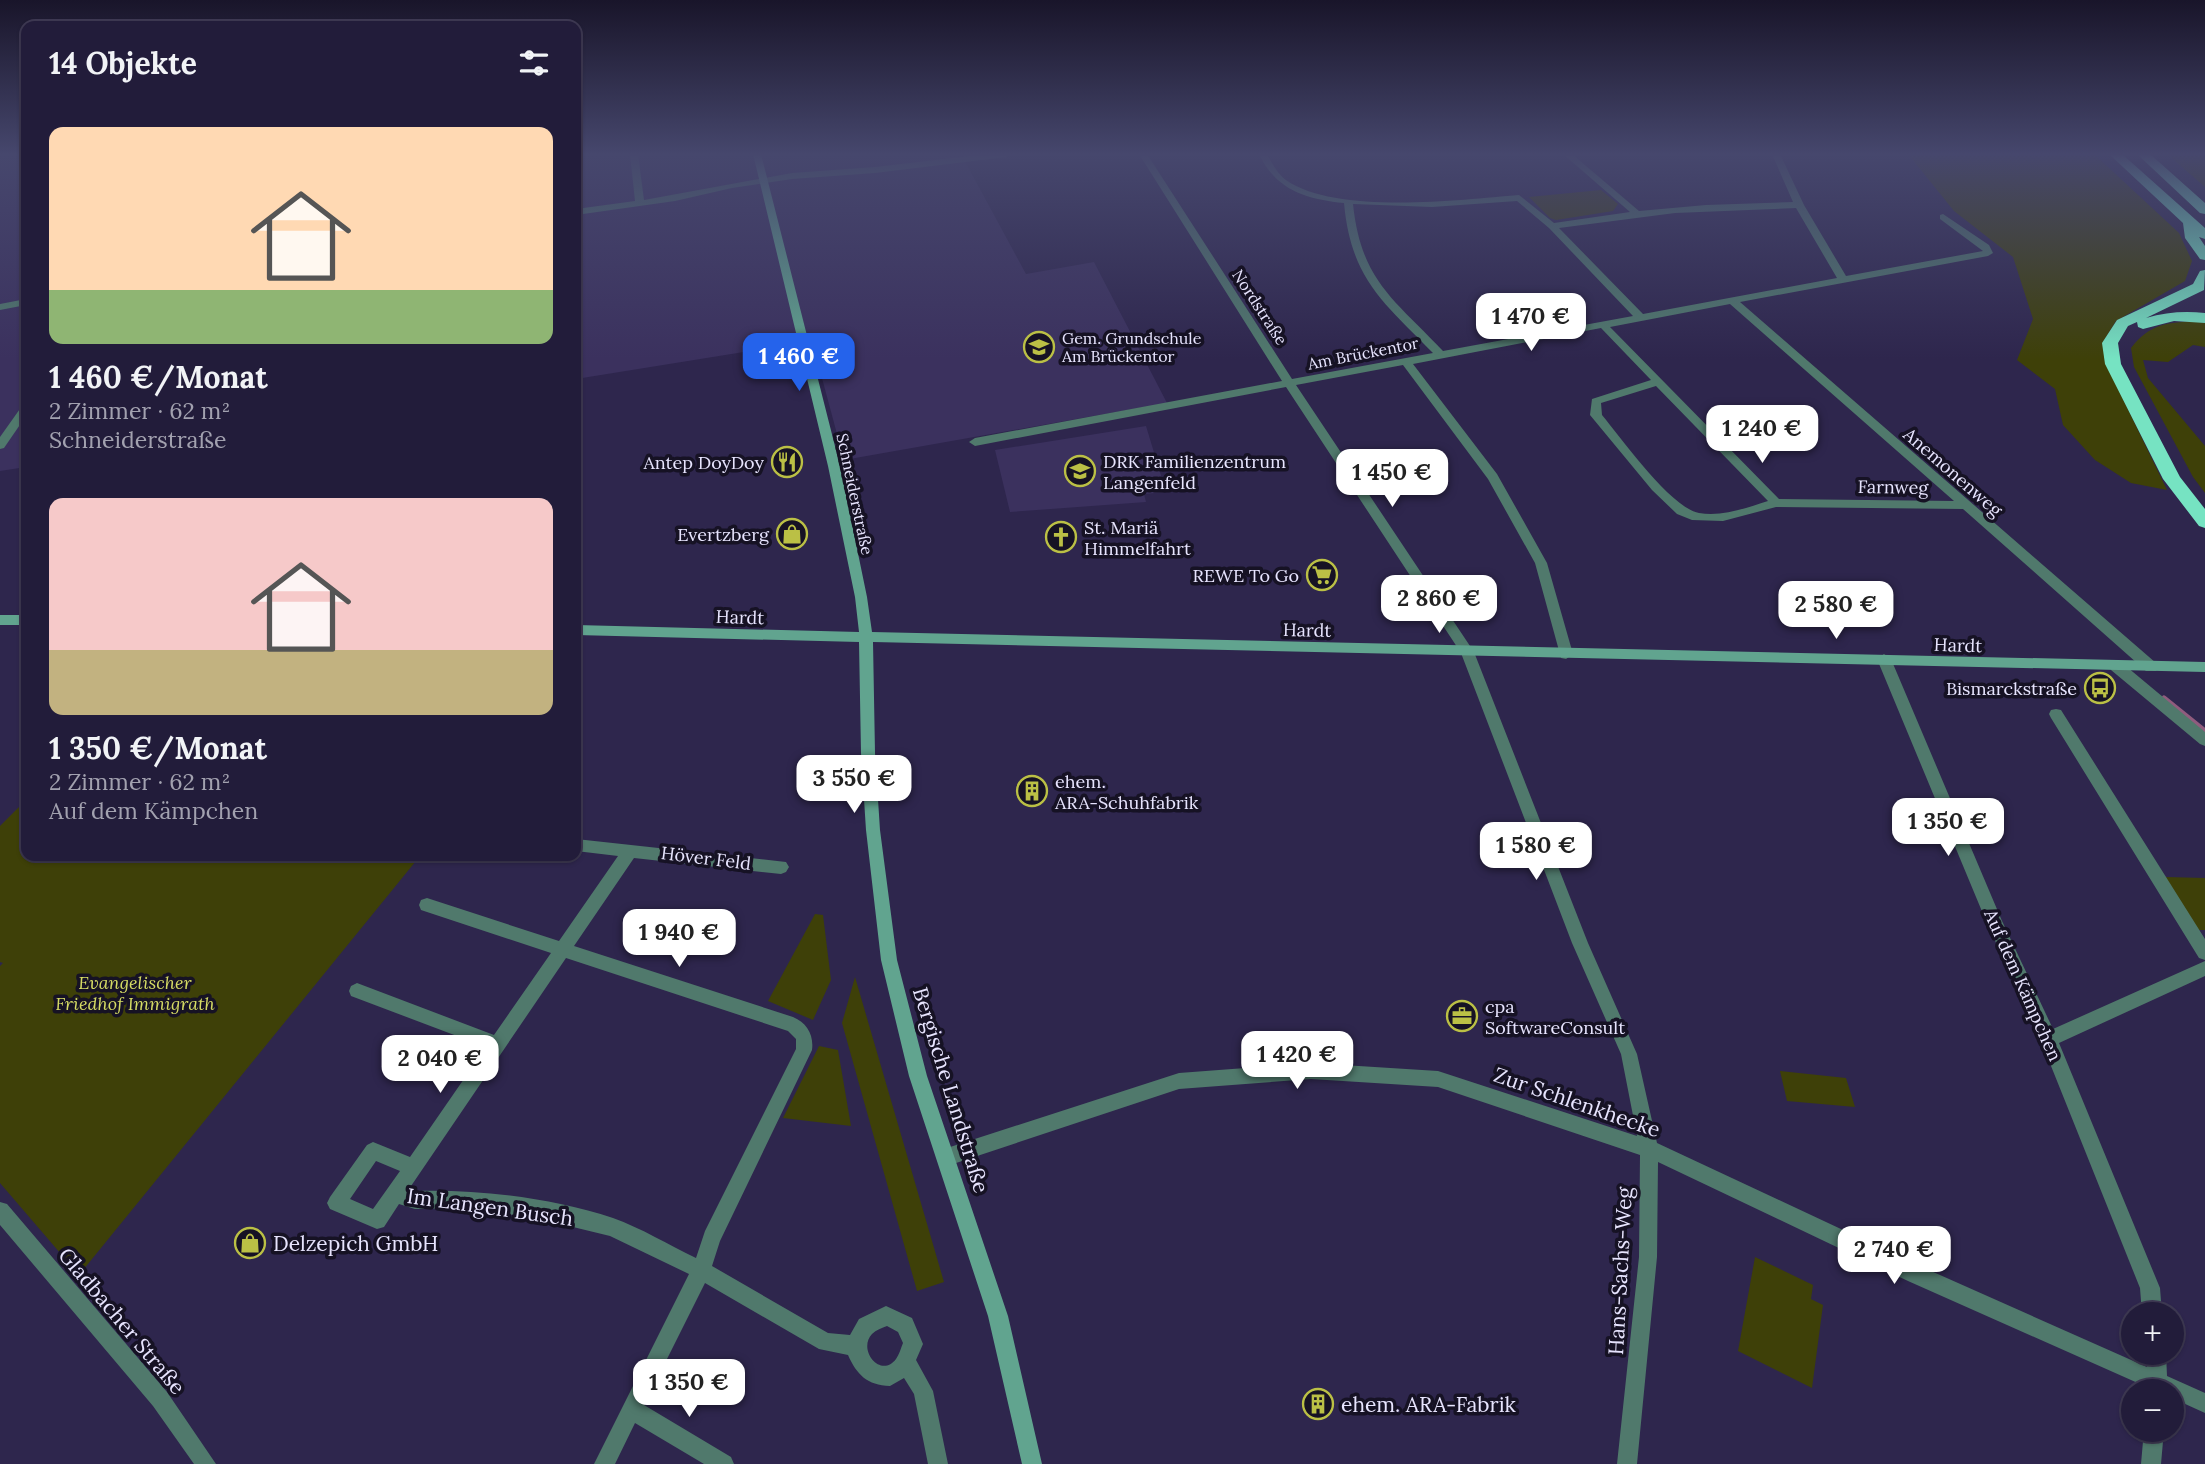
<!DOCTYPE html>
<html lang="de">
<head>
<meta charset="utf-8">
<style>
  :root { --surface:#221c3a; --page:#2e2945; --text:#f1f3f6; --muted:#a2a1af; --line:#3f3a54; --accent:#2563eb }
  body { margin:0; font-family:Lora,serif; background:var(--page); color:var(--text); height:100vh; display:flex; flex-direction:column; font-size:26px; white-space:nowrap }
  * { box-sizing:border-box; margin:0 }
  p { font-size:23px; color:var(--muted) }
  .icon { flex:none; width:38px; height:38px; fill:none; stroke:currentColor; stroke-width:2; stroke-linecap:round; stroke-linejoin:round }
  .map { position:relative; flex:1; overflow:hidden }
  .sheet { position:absolute; left:21px; top:21px; width:560px; height:840px; display:flex; flex-direction:column; background:var(--surface); border-radius:14px; box-shadow:0 2px 5px #0004,0 0 0 2px var(--line) }
  .sheet>* { flex:none }
  .buttons { position:absolute; left:2121px; top:1302px; display:grid; gap:14px }
  .buttons a { display:grid; place-items:center; width:63px; height:63px; border-radius:50%; background:var(--surface); box-shadow:0 2px 5px #0004,0 0 0 2px var(--line); font-size:35px }
  .price { position:absolute; translate:-50% -60px; padding:0 16px; border-radius:14px; background:#fff; color:#222; font-size:23px; line-height:46px; filter:drop-shadow(0 2px 4px #0008) }
  .price::after { content:''; position:absolute; left:50%; top:42px; width:21px; height:16px; margin-left:-10px; background:inherit; clip-path:polygon(0 0,100% 0,50% 100%) }
  .price.selected { background:var(--accent); color:#fff }
  ul { padding:0; list-style:none }
  li { display:grid; align-content:center; gap:14px; height:371px; padding:0 28px }
  li span { display:grid; place-items:center; height:217px; border-radius:14px; color:#555 }
  li>.icon { margin-inline-start:auto }
  span .icon { width:126px; height:126px; fill:#fffc; stroke-width:1 }
  li b { font-size:30px }
  h2 { display:flex; justify-content:space-between; align-items:center; height:84px; padding:0 28px; font-size:30px }
  .map>svg:first-child { display:block }
</style>
</head>
<body>
<div class="map">
<svg width="2205" height="1464" viewBox="0 0 2205 1464">
  <rect width="100%" height="100%" fill="#2e264d"/>
  <path fill="#3b315e" d="M0 154H26V467L0 471Z
    M576 154H961L1026 274 1094 262 1167 403 844 460 812 341 576 379Z
    M1146 426 1166 492 1144 494 1146 502 1010 512 995 450Z"/>
  <path fill="#3e4008" d="M1908 154H2094L2179 233 2192 261 2185 281 2116 321 2103 342 2105 362 2167 490 2131 483 2095 460 2063 425 2055 389 2017 360 2033 319 2013 257 1954 211Z
    M2167 154H2205V187Z
    M1601 190 1618 204 1613 211 1556 220 1550 218 1529 197Z
    M2195 321 2205 323V347L2193 345 2168 362 2143 360 2148 378 2205 446V493L2193 477 2134 367 2131 348C2150 324 2165 323 2195 321Z
    M26 800V856H420L79 1275 0 1183V966L3 963 0 962V826Z
    M2165 877 2205 878V930H2198Z
    M815 914 823 915 831 980 813 1020 768 1001Z
    M855 977 944 1282 917 1291 842 1023Z
    M819 1046 838 1050 851 1126 783 1118Z
    M1780 1071 1846 1078 1855 1107 1787 1101Z
    M1755 1257 1813 1285 1811 1299 1823 1305 1812 1388 1738 1351Z"/>
  <g fill="none" stroke-linecap="round" stroke-linejoin="round">
    <path stroke="#905c7e" stroke-width="5" d="M2164 698 2205 731"/>
    <path fill="#50796c" fill-rule="evenodd" d="M630 154H638L644 200 792 173 875 167 987 154H1010L1006 157 875 173 792 179 732 188 675 201 576 215V209L635 201Z
      M1139 154H1147L1292 379 1433 353C1383 302 1351 279 1344 203 1306 199 1276 190 1259 154H1267C1272 163 1277 173 1286 180 1336 215 1459 200 1519 195L1554 223 1630 212 1563 154H1572L1639 211 1706 205 1793 202 1772 154H1780L1804 205 1846 276 1983 251 1940 219V215L1943 214 1989 245 1993 253 1988 256 1740 302 2156 663 2158 667 2156 671H2146L1963 509 1776 507 1723 521 1692 520 1677 514 1652 490 1590 415 1592 399 1651 380 1601 328 1413 364 1497 474 1547 563 1573 654 1566 659 1561 658 1535 563 1488 479 1403 365 1296 385 1474 652 1588 943 1637 1054 1657 1143 1922 1267 2147 1367 2146 1353H2166L2167 1376 2205 1393V1413L2172 1398V1391H2150L2149 1388 1908 1281 1658 1162 1657 1257 1637 1464H1617L1639 1257 1640 1155 1438 1087 1311 1079 1179 1089 947 1166 941 1163 938 1157 941 1151 947 1148 1179 1073 1311 1063 1438 1071 1637 1136 1621 1054 1572 943 1461 653 1286 387 975 446 969 442 975 438 1282 381ZM1517 201 1549 228 1633 316 1443 351C1394 299 1361 281 1353 204L1432 207ZM1796 208 1837 278 1643 314 1559 228 1675 213ZM1730 304 1954 501 1779 499 1610 327ZM1656 386 1768 501C1746 508 1722 517 1699 513 1671 508 1621 438 1602 415L1601 403Z
      M26 299V305L0 310V304Z
      M26 405V416L4 448 0 449V437L22 406Z
      M1884 654 1891 659 2002 921 2053 1029 2205 961V976L2059 1043 2160 1288 2162 1314H2142L2140 1288 2041 1041 1986 921 1877 659Z
      M2116 661 2121 662 2205 732V746L2200 744 2111 670 2109 666 2111 662Z
      M2056 709 2061 710 2205 939V960L2199 958 2051 718 2049 714 2051 710Z
      M576 839 786 862 789 867 786 872 781 874 634 858 574 946 793 1017C807 1023 814 1035 812 1050L720 1241 712 1266 828 1333 850 1335 859 1319 886 1306 912 1318 923 1344 916 1360 933 1391 948 1464H928L914 1394 904 1378 890 1386C867 1385 857 1375 848 1355L819 1349 705 1283 644 1405 731 1457 734 1464H704L635 1423 615 1464H594L689 1274 610 1236 536 1218 460 1208 415 1209 399 1204 384 1227 377 1229 330 1209 327 1203 330 1197 367 1145 373 1142 410 1157 486 1047 351 996 349 991 351 986 357 983 494 1035 551 953 427 912 421 910 419 905 421 900 427 898 559 941 618 856 576 851ZM566 958 788 1031 796 1039V1049L705 1231 696 1258C669 1245 641 1228 613 1218 552 1198 479 1189 415 1191L409 1189ZM376 1161 400 1171 373 1209 350 1199ZM887 1326 898 1332 903 1343C901 1348 899 1355 896 1359 881 1379 857 1350 872 1334 876 1330 882 1328 887 1326Z
      M0 1202 7 1204 167 1392 216 1464H194L153 1406 0 1225Z
      M2144 1430H2164L2161 1464H2141Z"/>
    <path fill="#61a48f" fill-rule="evenodd" d="M753 154H761L840 466 867 597 872 632 2205 662V672L873 642 875 753 880 830 897 960 927 1076 1008 1316 1042 1464H1022L988 1316 909 1076 881 960 866 830 861 753 859 642 576 635V625L859 632 855 597 828 466Z
      M0 615H26V625H0Z"/>
    <path fill="#76e3c2" fill-rule="evenodd" d="M2109 154H2122L2205 228V239L2199 237 2205 246V260L2200 259 2185 238 2183 223Z
      M2137 154H2150L2205 203V214L2200 213Z
      M2205 270 2204 290 2146 318C2166 312 2185 311 2205 313V323L2174 321 2143 329 2138 327 2137 322 2128 326 2118 343 2121 364 2180 477 2205 509V528L2199 526 2163 479 2105 364 2102 343 2117 320 2193 284 2200 271Z"/>
  </g>
  <linearGradient id="sky" x2="0" y2="1"><stop stop-color="#19152a"/><stop offset="0.43" stop-color="#46476d"/><stop offset="1" stop-color="#46476d" stop-opacity="0"/></linearGradient>
  <rect width="2205" height="359" fill="url(#sky)"/>
  <defs>
    <g id="school-ring" transform="scale(1.575)"><circle r="9.5" fill="#161224" stroke="#bbc045" stroke-width="1.5"/><path d="M0-5L7-2L0 1L-7-2ZM-4 1L0 2.5L4 1V4Q0 6-4 4Z" fill="#bbc045"/></g>
    <g id="restaurant-ring" transform="scale(1.575)"><circle r="9.5" fill="#161224" stroke="#bbc045" stroke-width="1.5"/><path d="M-5-6h1v4h1v-4h1v4h1v-4h1v5L-1.5 .5V6h-2V.5L-5-1ZM5-6V6H3V1.5H1.5Q1.5-4 5-6Z" fill="#bbc045"/></g>
    <g id="shop-ring" transform="scale(1.575)"><circle r="9.5" fill="#161224" stroke="#bbc045" stroke-width="1.5"/><path d="M-5-2.5h2.3a2.7 3.5 0 0 1 5.4 0H5L5.5 6h-11ZM-1.5-2.5h3a1.5 2.3 0 0 0-3 0Z" fill="#bbc045"/></g>
    <g id="church-ring" transform="scale(1.575)"><circle r="9.5" fill="#161224" stroke="#bbc045" stroke-width="1.5"/><path d="M-1.2-6h2.4v3.5h3.3v2.4h-3.3V6h-2.4V-.1h-3.3v-2.4h3.3Z" fill="#bbc045"/></g>
    <g id="supermarket-ring" transform="scale(1.575)"><circle r="9.5" fill="#161224" stroke="#bbc045" stroke-width="1.5"/><path d="M-6-5.5h2.5l.6 2H6L4.5 2H-2.5L-4.4-4H-6ZM-1.5 3.2a1.3 1.3 0 1 0 .1 0ZM3 3.2a1.3 1.3 0 1 0 .1 0Z" fill="#bbc045"/></g>
    <g id="bus-ring" transform="scale(1.575)"><circle r="9.5" fill="#161224" stroke="#bbc045" stroke-width="1.5"/><path d="M-5-6H5V4H4V6H2V4H-2V6H-4V4H-5ZM-3.5-4V0h7V-4ZM-3.5 1.2v1.5H-2V1.2ZM2 1.2v1.5H3.5V1.2Z" fill="#bbc045"/></g>
    <g id="building-ring" transform="scale(1.575)"><circle r="9.5" fill="#161224" stroke="#bbc045" stroke-width="1.5"/><path d="M-4-6H4V6H1V3H-1V6H-4ZM-2.5-4.3h1.7v1.8h-1.7ZM.8-4.3h1.7v1.8H.8ZM-2.5-1h1.7V.8h-1.7ZM.8-1h1.7V.8H.8Z" fill="#bbc045"/></g>
    <g id="office-ring" transform="scale(1.575)"><circle r="9.5" fill="#161224" stroke="#bbc045" stroke-width="1.5"/><path d="M-6-3h4V-5.5h4V-3h4V5H-6ZM-1-4.5V-3h2v-1.5ZM-6 0V1H6V0Z" fill="#bbc045"/></g>
  </defs>
  <g fill-rule="evenodd">
    <use href="#school-ring" x="1039" y="347"/>
    <use href="#restaurant-ring" x="787" y="462"/>
    <use href="#school-ring" x="1080" y="471"/>
    <use href="#shop-ring" x="792" y="534"/>
    <use href="#church-ring" x="1061" y="537"/>
    <use href="#supermarket-ring" x="1322" y="575"/>
    <use href="#bus-ring" x="2100" y="688"/>
    <use href="#building-ring" x="1032" y="791"/>
    <use href="#office-ring" x="1462" y="1016"/>
    <use href="#shop-ring" x="250" y="1243"/>
    <use href="#building-ring" x="1318" y="1404"/>
  </g>
  <g text-anchor="middle" dominant-baseline="central" stroke-width="7" stroke-linejoin="round" paint-order="stroke">
    <g font-size="16" fill="#e7e4fe" stroke="#161224">
      <text transform="translate(1260 307) rotate(57)">Nordstraße</text>
      <text transform="translate(1363 353) rotate(-11)">Am Brückentor</text>
      <text transform="translate(855 494) rotate(78)">Schneiderstraße</text>
    </g>
    <g font-size="16" fill="#e7e4fe" stroke="#161224" text-anchor="start">
      <text x="1062" y="338">Gem. Grundschule<tspan x="1062" dy="18">Am Brückentor</tspan></text>
    </g>
    <g font-size="18" fill="#e7e4fe" stroke="#161224" text-anchor="start">
      <text x="1103" y="461">DRK Familienzentrum<tspan x="1103" dy="21">Langenfeld</tspan></text>
      <text x="764" y="462" text-anchor="end">Antep DoyDoy</text>
      <text x="1084" y="527">St. Mariä<tspan x="1084" dy="21">Himmelfahrt</tspan></text>
      <text x="769" y="534" text-anchor="end">Evertzberg</text>
      <text x="1299" y="575" text-anchor="end">REWE To Go</text>
      <text x="2077" y="688" text-anchor="end">Bismarckstraße</text>
      <text x="1055" y="781">ehem.<tspan x="1055" dy="21">ARA-Schuhfabrik</tspan></text>
      <text x="1485" y="1006">cpa<tspan x="1485" dy="21">SoftwareConsult</tspan></text>
    </g>
    <g font-size="18" fill="#e7e4fe" stroke="#161224">
      <text transform="translate(1953 472) rotate(41)">Anemonenweg</text>
      <text transform="translate(1893 487) rotate(1)">Farnweg</text>
      <text transform="translate(740 617) rotate(2)">Hardt</text>
      <text transform="translate(1307 630) rotate(1)">Hardt</text>
      <text transform="translate(1958 645) rotate(2)">Hardt</text>
      <text transform="translate(706 858) rotate(7)">Höver Feld</text>
      <text transform="translate(2023 985) rotate(66)">Auf dem Kämpchen</text>
    </g>
    <g font-size="18" font-style="italic" fill="#d5db64" stroke="#161224">
      <text x="135" y="982">Evangelischer<tspan x="135" dy="21">Friedhof Immigrath</tspan></text>
    </g>
    <g font-size="21" fill="#e7e4fe" stroke="#161224">
      <text transform="translate(951 1090) rotate(73)">Bergische Landstraße</text>
      <text transform="translate(1577 1102) rotate(19)">Zur Schlenkhecke</text>
      <text transform="translate(490 1207) rotate(8)">Im Langen Busch</text>
      <text transform="translate(1620 1271) rotate(-87)">Hans-Sachs-Weg</text>
      <text transform="translate(122 1321) rotate(50)">Gladbacher Straße</text>
    </g>
    <g font-size="21" fill="#e7e4fe" stroke="#161224" text-anchor="start">
      <text x="273" y="1243">Delzepich GmbH</text>
      <text x="1341" y="1404">ehem. ARA-Fabrik</text>
    </g>
  </g>
</svg>
<div class="buttons">
<a>+</a>
<a>−</a>
</div>
<b class="price" style="left:1531px;top:353px">1 470 €</b>
<b class="price selected" style="left:799px;top:393px">1 460 €</b>
<b class="price" style="left:1762px;top:465px">1 240 €</b>
<b class="price" style="left:1392px;top:509px">1 450 €</b>
<b class="price" style="left:1439px;top:635px">2 860 €</b>
<b class="price" style="left:1836px;top:641px">2 580 €</b>
<b class="price" style="left:854px;top:815px">3 550 €</b>
<b class="price" style="left:1948px;top:858px">1 350 €</b>
<b class="price" style="left:1536px;top:882px">1 580 €</b>
<b class="price" style="left:679px;top:969px">1 940 €</b>
<b class="price" style="left:1297px;top:1091px">1 420 €</b>
<b class="price" style="left:440px;top:1095px">2 040 €</b>
<b class="price" style="left:1894px;top:1286px">2 740 €</b>
<b class="price" style="left:689px;top:1419px">1 350 €</b>
<section class="sheet">
<h2>14 Objekte<svg class="icon" aria-label="filters" viewBox="0 0 24 24"><path d="M4 7h16M4 17h16"/><circle cx="9" cy="7" r="2"/><circle cx="15" cy="17" r="2"/></svg></h2>
<ul>
<li><span style="background:linear-gradient(#ffd9b3 75%,#8fb573 0)"><svg class="icon" aria-label="home" viewBox="0 0 24 24"><path d="M3 11l9-7 9 7M6 9v11h12V9"/></svg></span><div><b>1 460 €/Monat</b><p>2 Zimmer · 62 m²</p><p>Schneiderstraße</p></div></li>
<li><span style="background:linear-gradient(#f6c9c9 70%,#c2b280 0)"><svg class="icon" aria-label="home" viewBox="0 0 24 24"><path d="M3 11l9-7 9 7M6 9v11h12V9"/></svg></span><div><b>1 350 €/Monat</b><p>2 Zimmer · 62 m²</p><p>Auf dem Kämpchen</p></div></li>
</ul>
</section>
</div>
</body>
</html>
